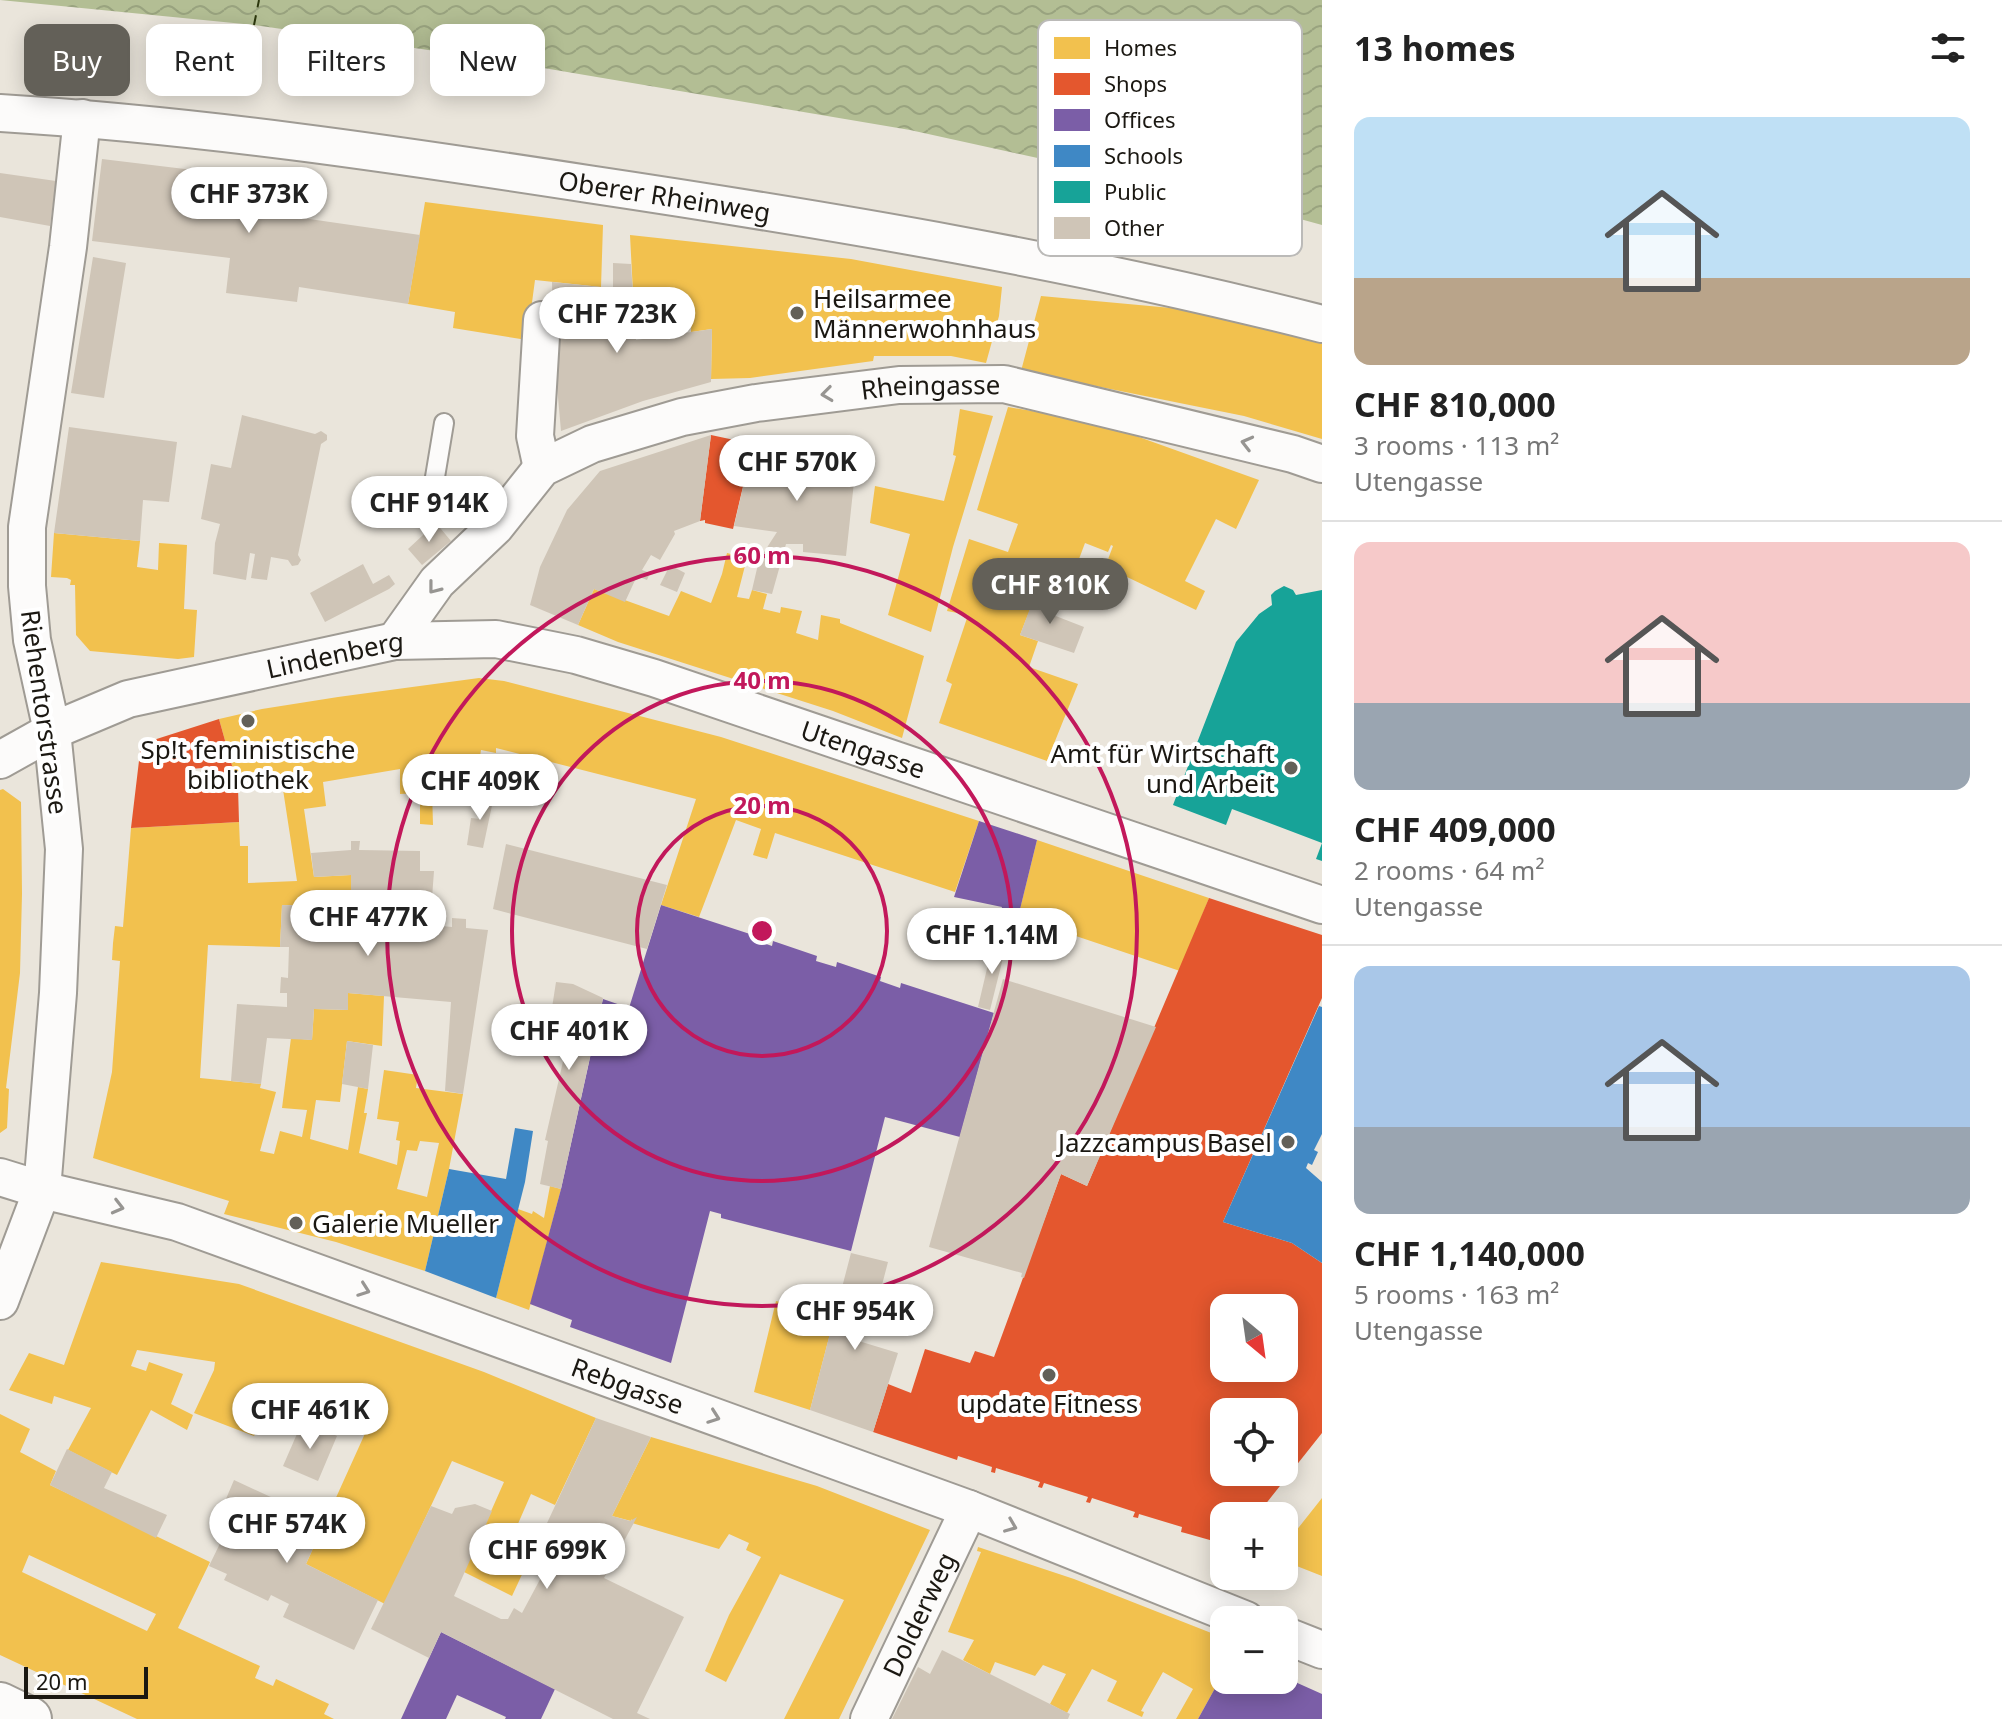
<!DOCTYPE html>
<html lang="en">
<head>
<meta charset="utf-8">
<style>
  :root { --surface:#fff; --page:#f6f6f6; --text:#222; --muted:#767676; --line:#e0e0e0; --accent:#636058 }
  body { margin:0; font-family:"Noto Sans",sans-serif; background:var(--page); color:var(--text); height:100vh; display:flex; flex-direction:column; font-size:30px; white-space:nowrap }
  * { box-sizing:border-box; margin:0 }
  p { font-size:26px; color:var(--muted) }
  .icon { flex:none; width:44px; height:44px; fill:none; stroke:currentColor; stroke-width:2; stroke-linecap:round; stroke-linejoin:round }
  .map { position:relative; flex:1; overflow:hidden }
  .side { display:flex; flex-direction:column; background:var(--surface); width:680px }
  .side>* { flex:none }
  .hud { position:absolute; left:24px; top:24px; width:760px; height:72px; display:flex; gap:16px }
  .needle { width:52px; rotate:151deg }
  .tools { position:absolute; left:1210px; top:1294px; display:grid; gap:16px }
  .tools a { display:grid; place-items:center; width:88px; height:88px; border-radius:16px; background:var(--surface); box-shadow:0 4px 20px #0003; font-size:40px }
  .scale { position:absolute; left:24px; bottom:20px; width:124px; box-sizing:border-box; padding-left:8px; border:4px solid #1b1812; border-top:0; font-size:22px; line-height:28px; white-space:nowrap; color:#1b1812; -webkit-text-stroke:6px #fff; paint-order:stroke }
  .price { position:absolute; translate:-50% -68px; padding:0 18px; border-radius:28px; background:#fff; color:#222; font-size:26px; line-height:52px; filter:drop-shadow(0 2px 4px #0008) }
  .price::after { content:''; position:absolute; left:50%; top:48px; width:24px; height:18px; margin-left:-12px; background:inherit; clip-path:polygon(0 0,100% 0,50% 100%) }
  .price.active { background:var(--accent); color:#fff }
  ul { padding:0; list-style:none }
  li { display:grid; align-content:center; gap:16px; height:424px; padding:0 32px }
  li+li { border-top:2px solid var(--line) }
  li span { display:grid; place-items:center; height:248px; border-radius:16px; color:#555 }
  li>.icon { margin-inline-start:auto }
  span .icon { width:144px; height:144px; fill:#fffc; stroke-width:1 }
  li b { font-size:34px }
  h2 { display:flex; justify-content:space-between; align-items:center; height:96px; padding:0 32px; font-size:34px }
  .tag { padding:0 28px; border-radius:16px; background:var(--surface); box-shadow:0 4px 20px #0003; font-size:28px; line-height:72px }
  .tag.active { background:var(--accent); color:#fff }
  main { display:flex; flex:1; min-height:0 }
  .map>svg:first-child { display:block }
</style>
</head>
<body>
<main>
<div class="map">
<svg width="1322" height="1719" viewBox="0 0 1322 1719">
  <defs>
    <pattern id="water-waves" width="16" height="10" patternUnits="userSpaceOnUse" patternTransform="scale(2)"><rect width="16" height="10" fill="#b3be94"/><path d="M0 5q4-4 8 0t8 0" fill="none" stroke="#99a37f"/></pattern>
  </defs>
  <rect width="100%" height="100%" fill="#eae5db"/>
  <path fill="url(#water-waves)" d="M0 0H1322V225L1238 202 910 130 491 59 254 25Z"/>
  <path fill="#f2c14e" fill-rule="evenodd" d="M425 202 603 225 601 287 535 280 527 340 453 328 455 312 408 304Z
    M630 235 851 259 1002 287 999 316 986 363 951 356H874L873 361 750 378 711 379 712 329 691 332 692 300 633 293Z
    M1041 296 1204 311 1322 338V439L1244 416 1021 371Z
    M1008 407 1097 422 1259 480 1236 529 1216 519 1185 581 1205 591 1196 610 1127 577 1120 587 1101 578 1113 546 1111 545 1108 552 1085 543 1076 567 1101 576 1092 605 1040 584 1020 635 1038 641 1029 667 1078 684 1047 761 939 723 952 684 946 681 968 615 947 611 969 539 1008 552 1018 524 977 510Z
    M960 409 993 416 953 547 931 632 888 615 910 534 870 523 875 486 944 501 956 456 953 455Z
    M54 533 140 541 137 567 158 570 159 543 187 545 184 609 197 610 194 657 178 659 90 651 76 635 75 585H70L71 580 67 578 51 577Z
    M727 553 747 558 737 597 749 599 752 590 767 594 763 609 780 613 781 607 802 611 796 633 818 640 821 615 840 619V623L924 656 902 738 833 711 618 642 578 625 594 589 669 616 681 591 711 603 722 574Z
    M479 678 504 681 721 737 979 821 955 892 775 833 767 859 753 855 761 829 736 820 699 917 661 905 696 799 496 748V753L481 750 479 763 494 765 490 796 432 790 433 825 420 824V793L400 794V769L323 782 326 806 304 809 314 877 351 875V907L282 905 280 947 208 945 200 1078 261 1084 260 1088 276 1092 260 1151 274 1154 280 1131 302 1137 307 1110 282 1108 291 1038 312 1040 314 1009 348 1010V993L384 996 382 1046 347 1041 340 1102 316 1100 310 1139 348 1150 358 1087 368 1089 364 1113H367L359 1153 397 1165 400 1141 396 1140 399 1122 377 1119 384 1070 418 1075 416 1088 463 1094 449 1169 425 1271 336 1242 224 1214 229 1201 93 1158 112 1072 120 961 112 960 113 943 115 926 123 927 131 828 239 822 240 846H248V883L297 881 282 783 238 787 219 719 262 709 338 697ZM420 1141 439 1143 427 1197 397 1189 407 1150 417 1151Z
    M3 789 21 802 22 894 20 973 6 1088 9 1089 7 1128 0 1133V790Z
    M1037 840 1209 898 1180 971 1061 931 1058 943 1015 929Z
    M550 1186 561 1189 529 1310 496 1298 518 1209 532 1214 533 1211 544 1218Z
    M101 1262 239 1284 484 1372 596 1418 555 1505 531 1494 510 1542 532 1553 512 1596 464 1572 504 1482 452 1461 385 1604 306 1564 377 1407 348 1397V1394L337 1390 321 1427 303 1420 296 1434 263 1420 254 1436 194 1413 214 1370 215 1362 137 1350 131 1366 146 1371 149 1362 183 1374 171 1404 193 1415 187 1430 151 1410 117 1475 68 1450 91 1408 54 1396 52 1404 9 1390 29 1353 64 1365Z
    M826 1284 842 1288 810 1410 754 1392 776 1301 818 1312Z
    M0 1414 30 1429 20 1452 56 1471 50 1485 210 1562 178 1628 260 1666 255 1678 273 1686 276 1679 329 1704 324 1714 334 1719H137L0 1655ZM29 1555 156 1614 147 1631 22 1572Z
    M651 1437 817 1486 930 1530 839 1719H784L844 1600 780 1574 726 1682 705 1671 729 1615 761 1557 746 1550 749 1543 729 1534 719 1549 632 1523V1519L631 1521 612 1516Z
    M1322 1498V1576L1284 1561V1546Z
    M978 1547 1074 1579 1224 1638V1672L1198 1719H1176L1193 1689 1163 1672 1141 1711 1144 1712 1142 1717 1107 1701 1117 1681 1092 1669 1067 1713 1050 1704 1066 1674 1043 1665 1035 1676 995 1662 990 1674 963 1660 974 1640 948 1632 981 1552 977 1551Z"/>
  <path fill="#e4572e" fill-rule="evenodd" d="M711 435 753 444 733 529 705 523V520L700 521Z
    M219 719 238 787 239 822 131 828 141 744ZM213 767 215 787 193 789 191 769Z
    M1209 898 1322 935V998L1223 1222 1292 1243 1322 1263V1433L1256 1516H1224V1544L1185 1533 1181 1532 1182 1527 1139 1514 1138 1518 1133 1517 1135 1512 1092 1498 1090 1503 1086 1502 1088 1497 1044 1483 1042 1488 1038 1487 1040 1482 996 1468 995 1473 991 1472 992 1467 958 1456 957 1460 873 1432 888 1384 911 1393 925 1349 970 1363 975 1351 994 1357 1061 1174 1087 1186ZM1224 1308H1284V1368H1224ZM1224 1412H1284V1472H1224Z"/>
  <path fill="#7b5ea7" d="M979 821 1037 840 1011 946 993 942 1002 907 954 897Z
    M661 905 753 935 752 939 772 946 773 941 817 956 816 961 836 967 837 962 881 977 880 981 900 988 901 983 994 1013 960 1137 885 1117 851 1251 721 1218V1214L710 1211 671 1363 570 1327 572 1320 530 1304 561 1189 603 999 629 1008Z
    M441 1632 555 1689 541 1719H505L506 1717 457 1695 446 1719H401Z
    M1224 1672V1680H1284V1677L1322 1694V1719H1198Z"/>
  <path fill="#3f88c5" d="M1319 1006 1322 1007V1134L1314 1150 1318 1152 1312 1165 1308 1163 1306 1168 1322 1182V1263L1292 1243 1223 1222Z
    M515 1128 533 1131 525 1182 496 1298 425 1271 449 1169 506 1179Z"/>
  <path fill="#17a398" d="M1284 586 1293 590 1296 595 1322 590V861L1316 859 1322 843 1232 809 1226 825 1173 805 1236 642 1259 614 1272 605 1271 595 1275 591Z"/>
  <g fill="none" stroke-linecap="round" stroke-linejoin="round">
    <path stroke="#2c370d" stroke-width="2" stroke-dasharray="10 8" stroke-linecap="butt" d="M254 25 259 0"/>
  </g>
  <path fill="#cfc5b7" fill-rule="evenodd" d="M102 159 251 177 247 210 420 235 408 304 299 287 297 302 226 293 230 258 92 241Z
    M0 173 56 181 50 226 0 217Z
    M93 257 126 263 104 398 71 393Z
    M613 263 631 264 636 340 712 329 711 382 643 401 561 431 553 341 552 282 601 287 602 331 622 329 619 291H613Z
    M242 415 315 434 321 431 327 435V440L321 444 298 555 301 560 298 565 292 566 288 560 271 557 267 580 251 578 255 554 250 553 246 580 213 574 215 543 220 524 201 519 211 464 231 468Z
    M69 427 177 442 169 502 143 500 140 541 54 533Z
    M711 435 700 521 674 531 675 534 660 560 651 555 642 570 650 573 647 580 637 576 625 602 594 589 578 625 530 605 540 567 567 510 600 471Z
    M753 444 860 454 854 482 846 556 803 552V544H786L772 594 752 590 759 560 777 532 734 526Z
    M436 523 451 541 422 565 408 549Z
    M363 564 373 584 389 575 395 584 389 589 325 622 310 593Z
    M670 565 685 573 677 592 660 585Z
    M1037 590 1054 597 1048 613 1084 627 1074 653 1020 635Z
    M472 794 494 796 483 848 467 845 471 818 481 819 484 803 471 801Z
    M351 841H360L359 850 420 851V871H434L430 925 452 927V918L466 919V928L488 930 463 1094 445 1091 451 1002 348 993V1010L314 1009 312 1040 267 1038 261 1084 231 1081 237 1004 287 1007V993H280L281 977 288 978 289 947H280L282 905 351 907V875L314 877 311 853 351 850ZM350 913H369V930H350Z
    M506 844 667 885 647 949 493 909Z
    M993 943 1006 946 990 1010 978 1007Z
    M1003 979 1156 1027 1087 1186 1061 1174 1024 1278 1021 1277 1022 1273 929 1247Z
    M556 982 573 984 603 998 561 1189 540 1184 548 1141 545 1140 567 1044 547 1040Z
    M347 1041 373 1045 368 1089 342 1084Z
    M851 1253 888 1262 871 1327 856 1323 852 1339 898 1353 873 1432 810 1410Z
    M596 1418 651 1437 612 1516 630 1521 637 1517 604 1578 684 1617 637 1713 650 1719H613L441 1632 429 1658 371 1629 431 1506 452 1514 455 1508 475 1504 492 1511 454 1596 501 1619H508L514 1608 522 1613 559 1544 541 1536Z
    M303 1420 337 1436 318 1481 283 1466Z
    M67 1449 112 1472 104 1488 167 1515 156 1538 50 1485Z
    M234 1480 325 1522 306 1564 378 1600 354 1650 283 1617 289 1604 271 1595 268 1601 224 1580 227 1574 209 1566 229 1525 217 1520Z
    M942 1650 1070 1714 1068 1719H892L918 1667 930 1674Z"/>
  <g fill="none" stroke-linecap="round" stroke-linejoin="round">
    <g stroke="#9f9b94" stroke-width="22">
      <path id="service" d="M444 423 431 501 495 527"/>
    </g>
    <g stroke="#9f9b94" stroke-width="40">
      <g id="minor">
        <path id="s1" d="M0 113C198 125 393 154 588 184 835 221 1080 262 1322 324"/>
        <path d="M542 320 535 436 542 468"/>
        <path id="s2" d="M395 641 437 582 495 527 542 468 592 444 682 417 756 403 899 385 1004 384 1293 454 1322 464"/>
        <path id="s3" d="M0 760 52 731 128 699 395 641 496 639 576 655 654 678 1322 905"/>
        <path id="s4" d="M0 1177 42 1190 177 1222 969 1509 1246 1620"/>
        <path d="M0 1301 42 1190 58 993 64 849 52 731 32 640 27 586V527L68 247 82 118"/>
        <path d="M1284 1635 1322 1650"/>
        <path id="s5" d="M869 1719 969 1509"/>
      </g>
    </g>
    <g stroke="#9f9b94" stroke-width="48">
      <path id="tertiary" d="M0 1705 29 1719"/>
    </g>
    <use href="#service" stroke="#fcfbfa" stroke-width="18"/>
    <use href="#minor" stroke="#fcfbfa" stroke-width="36"/>
    <use href="#tertiary" stroke="#fcfbfa" stroke-width="44"/>
  </g>
  <defs><path id="oneway-chevron" d="M-2-3.5L2.5 0L-2 3.5" fill="none" stroke-width="1.6" stroke-linecap="round" stroke-linejoin="round" transform="scale(2)"/></defs>
  <g stroke="#979592">
    <use href="#oneway-chevron" transform="translate(827 394) rotate(173)"/>
    <use href="#oneway-chevron" transform="translate(1247 443) rotate(-166)"/>
    <use href="#oneway-chevron" transform="translate(434 588) rotate(128)"/>
    <use href="#oneway-chevron" transform="translate(118 1207) rotate(14)"/>
    <use href="#oneway-chevron" transform="translate(364 1290) rotate(20)"/>
    <use href="#oneway-chevron" transform="translate(714 1417) rotate(20)"/>
    <use href="#oneway-chevron" transform="translate(1011 1526) rotate(22)"/>
  </g>
  <g fill="none" stroke="#c2185b" stroke-width="4">
    <circle cx="762" cy="931" r="125"/>
    <circle cx="762" cy="931" r="250"/>
    <circle cx="762" cy="931" r="375"/>
  </g>
  <g fill="#636058" stroke="#fff" stroke-width="3">
    <circle cx="797" cy="313" r="8"/>
    <circle cx="248" cy="721" r="8"/>
    <circle cx="1291" cy="768" r="8"/>
    <circle cx="1288" cy="1142" r="8"/>
    <circle cx="296" cy="1223" r="8"/>
    <circle cx="1049" cy="1375" r="8"/>
  </g>
  <g text-anchor="middle" dominant-baseline="central" stroke-width="8" stroke-linejoin="round" paint-order="stroke">
    <g font-size="26" fill="#1b1812" stroke="#fff">
      <text stroke="none"><textPath href="#s1" startOffset="670">Oberer Rheinweg</textPath></text>
      <text stroke="none"><textPath href="#s2" startOffset="628">Rheingasse</textPath></text>
      <text stroke="none"><textPath href="#s3" startOffset="354">Lindenberg</textPath></text>
      <text transform="translate(45 712) rotate(82)">Riehentorstrasse</text>
      <text stroke="none"><textPath href="#s3" startOffset="900">Utengasse</textPath></text>
      <text stroke="none"><textPath href="#s4" startOffset="662">Rebgasse</textPath></text>
      <text stroke="none"><textPath href="#s5" startOffset="116">Dolderweg</textPath></text>
    </g>
    <g font-size="26" fill="#1b1812" stroke="#fff" text-anchor="start">
      <text x="813" y="298">Heilsarmee<tspan x="813" dy="30">Männerwohnhaus</tspan></text>
      <text x="248" y="749" text-anchor="middle">Sp!t feministische<tspan x="248" dy="30">bibliothek</tspan></text>
      <text x="1275" y="753" text-anchor="end">Amt für Wirtschaft<tspan x="1275" dy="30">und Arbeit</tspan></text>
      <text x="1272" y="1142" text-anchor="end">Jazzcampus Basel</text>
      <text x="312" y="1223">Galerie Mueller</text>
      <text x="1049" y="1403" text-anchor="middle">update Fitness</text>
    </g>
  </g>
  <rect x="1038" y="20" width="264" height="236" rx="12" fill="#fff" stroke="#bbbab8" stroke-width="2"/>
  <rect x="1054" y="37" width="36" height="22" fill="#f2c14e"/>
  <rect x="1054" y="73" width="36" height="22" fill="#e4572e"/>
  <rect x="1054" y="109" width="36" height="22" fill="#7b5ea7"/>
  <rect x="1054" y="145" width="36" height="22" fill="#3f88c5"/>
  <rect x="1054" y="181" width="36" height="22" fill="#17a398"/>
  <rect x="1054" y="217" width="36" height="22" fill="#cfc5b7"/>
  <g font-size="22" fill="#1b1812">
    <text x="1104" y="56">Homes</text>
    <text x="1104" y="92">Shops</text>
    <text x="1104" y="128">Offices</text>
    <text x="1104" y="164">Schools</text>
    <text x="1104" y="200">Public</text>
    <text x="1104" y="236">Other</text>
  </g>
  <circle cx="762" cy="931" r="12" fill="#c2185b" stroke="#fff" stroke-width="4"/>
  <g font-size="24" text-anchor="middle" font-weight="bold" fill="#c2185b" stroke="#fff" stroke-width="8" stroke-linejoin="round" paint-order="stroke">
    <text x="762" y="564">60 m</text>
    <text x="762" y="689">40 m</text>
    <text x="762" y="814">20 m</text>
  </g>
</svg>
<div class="tools">
<a><svg class="needle" viewBox="-14 -14 28 28"><path d="M0-13l5 13h-10z" fill="#e53935"/><path d="M0 13l5-13h-10z" fill="#767676"/></svg></a>
<a><svg class="icon" aria-label="locate" viewBox="0 0 24 24"><circle cx="12" cy="12" r="6"/><path d="M12 2v4M12 18v4M2 12h4M18 12h4"/></svg></a>
<a>+</a>
<a>−</a>
</div>
<div class="scale">20 m</div>
<b class="price" style="left:249px;top:235px">CHF 373K</b>
<b class="price" style="left:617px;top:355px">CHF 723K</b>
<b class="price" style="left:797px;top:503px">CHF 570K</b>
<b class="price" style="left:429px;top:544px">CHF 914K</b>
<b class="price active" style="left:1050px;top:626px">CHF 810K</b>
<b class="price" style="left:480px;top:822px">CHF 409K</b>
<b class="price" style="left:368px;top:958px">CHF 477K</b>
<b class="price" style="left:992px;top:976px">CHF 1.14M</b>
<b class="price" style="left:569px;top:1072px">CHF 401K</b>
<b class="price" style="left:855px;top:1352px">CHF 954K</b>
<b class="price" style="left:310px;top:1451px">CHF 461K</b>
<b class="price" style="left:287px;top:1565px">CHF 574K</b>
<b class="price" style="left:547px;top:1591px">CHF 699K</b>
<div class="hud">
<a class="tag active">Buy</a>
<a class="tag">Rent</a>
<a class="tag">Filters</a>
<a class="tag">New</a>
</div>
</div>
<section class="side">
<h2>13 homes<svg class="icon" aria-label="filters" viewBox="0 0 24 24"><path d="M4 7h16M4 17h16"/><circle cx="9" cy="7" r="2"/><circle cx="15" cy="17" r="2"/></svg></h2>
<ul>
<li><span style="background:linear-gradient(#bfe0f5 65%,#b9a48a 0)"><svg class="icon" aria-label="home" viewBox="0 0 24 24"><path d="M3 11l9-7 9 7M6 9v11h12V9"/></svg></span><div><b>CHF 810,000</b><p>3 rooms · 113 m²</p><p>Utengasse</p></div></li>
<li><span style="background:linear-gradient(#f6c9c9 65%,#9aa5b1 0)"><svg class="icon" aria-label="home" viewBox="0 0 24 24"><path d="M3 11l9-7 9 7M6 9v11h12V9"/></svg></span><div><b>CHF 409,000</b><p>2 rooms · 64 m²</p><p>Utengasse</p></div></li>
<li><span style="background:linear-gradient(#a9c7e8 65%,#9aa5b1 0)"><svg class="icon" aria-label="home" viewBox="0 0 24 24"><path d="M3 11l9-7 9 7M6 9v11h12V9"/></svg></span><div><b>CHF 1,140,000</b><p>5 rooms · 163 m²</p><p>Utengasse</p></div></li>
</ul>
</section>
</main>
</body>
</html>
